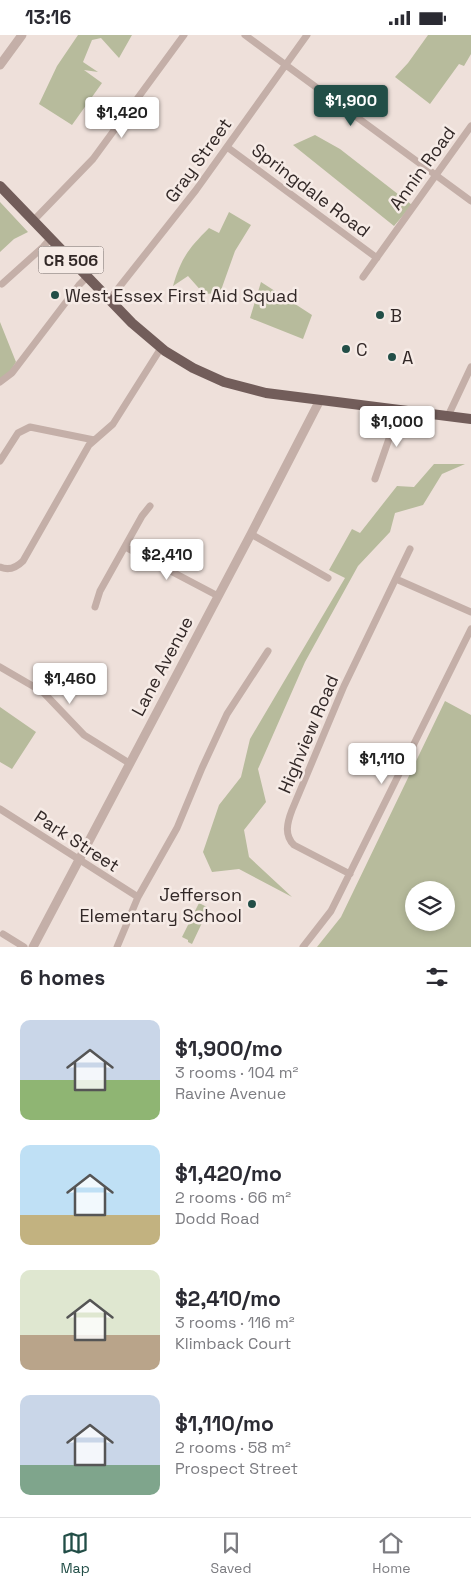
<!DOCTYPE html>
<html lang="en">
<head>
<meta charset="utf-8">
<style>
  :root { --surface:#fff; --page:#f2f2f3; --text:#2b2b33; --muted:#7c7c81; --line:#e1e1e2; --accent:#224e47 }
  body { margin:0; font-family:"Space Grotesk",sans-serif; background:var(--page); color:var(--text); height:100vh; display:flex; flex-direction:column; font-size:19px; white-space:nowrap }
  * { box-sizing:border-box; margin:0 }
  p { font-size:16px; color:var(--muted) }
  .icon { flex:none; width:28px; height:28px; fill:none; stroke:currentColor; stroke-width:2; stroke-linecap:round; stroke-linejoin:round }
  .map { position:relative; height:912px; overflow:hidden }
  .sheet { display:flex; flex-direction:column; background:var(--surface); flex:1 }
  .sheet>* { flex:none }
  .controls { position:absolute; left:405px; top:846px; display:grid; gap:10px }
  .controls a { display:grid; place-items:center; width:50px; height:50px; border-radius:50%; background:var(--surface); box-shadow:0 2px 8px #0003; font-size:25px }
  .price { position:absolute; translate:-50% -42px; padding:0 11px; border-radius:5px; background:#fff; color:#222; font-size:16px; line-height:32px; filter:drop-shadow(0 1px 2px #0008) }
  .price::after { content:''; position:absolute; left:50%; top:30px; width:15px; height:11px; margin-left:-8px; background:inherit; clip-path:polygon(0 0,100% 0,50% 100%) }
  .price.active { background:var(--accent); color:#fff }
  ul { padding:0; list-style:none }
  li { display:flex; align-items:center; gap:15px; height:125px; padding:0 20px }
  li span { display:grid; place-items:center; flex:none; width:140px; height:100px; border-radius:10px; color:#555 }
  li>.icon { margin-inline-start:auto }
  span .icon { width:60px; height:60px; fill:#fffc; stroke-width:1 }
  li b { font-size:21px }
  h2 { display:flex; justify-content:space-between; align-items:center; height:60px; padding:0 20px; font-size:21px }
  .status { display:flex; justify-content:space-between; align-items:center; height:35px; padding:0 25px; background:var(--surface); direction:ltr }
  .status svg { height:14px; fill:currentColor }
  .tab-bar { display:flex; justify-content:space-around; align-items:center; height:70px; border-top:1px solid var(--line); background:var(--surface); font-size:14px; color:var(--muted) }
  .tab-bar a { display:grid; justify-items:center; gap:2px }
  .tab-bar .active { color:var(--accent) }
  .map>svg:first-child { display:block }
</style>
</head>
<body>
<div class="status"><b>13:16</b><svg viewBox="0 0 49 12"><path d="M0 12V9h3v3zM5 12V6h3v6zM10 12V3h3v9zM15 12V0h3v12zM26 1h20v11H26zM47 4h2v5h-2z"/></svg></div>
<div class="map">
<svg width="471" height="912" viewBox="0 0 471 912">
  <rect width="100%" height="100%" fill="#eee0da"/>
  <path fill="#b7bb9c" fill-rule="evenodd" d="M78 0H132L119 23 101 3 92 5 83 27 98 37 84 35 102 48 72 90 39 69 57 31Z
    M428 0H471V19L464 31 459 29 430 69 395 42 408 28Z
    M315 100 340 114 412 170 394 191 293 110Z
    M0 167 28 197 14 204 0 217Z
    M229 177 251 190 235 216 220 258 204 259 188 241 173 251C181 223 189 213 209 193L219 198Z
    M261 247 312 280 303 304 250 283Z
    M0 287 16 327 6 343 0 347Z
    M434 429H465L442 439 423 470 395 478 390 497 358 531 305 627 258 734 266 767 244 795 249 822 292 862 239 834 212 837 203 817 219 770 241 742 250 704 345 543 329 535 352 494 360 498 397 451 414 452Z
    M445 666 471 680V912H317L341 882ZM414 855H446V888H414Z
    M0 672 36 697 12 734 0 727Z
    M199 868 209 873 192 909 188 907V905L182 902Z"/>
  <g fill="none" stroke-linecap="round" stroke-linejoin="round">
    <path stroke="#c4afa8" stroke-width="7" d="M245 0 471 166
      M227 112 377 223
      M33 186 93 124 184 0
      M363 242 471 91
      M2 249 43 212 50 204
      M109 265 196 155 307 0
      M0 347 12 338 79 250 87 242
      M448 381 471 332
      M0 426 18 398 30 392 94 405
      M375 444 399 375
      M251 499 328 543
      M125 512 218 561
      M0 532C9 536 16 533 23 526L89 410 113 389 161 313
      M396 544 471 577
      M95 572 100 556 142 481 150 471
      M0 632 43 657 84 700 129 728
      M0 774 138 862
      M350 839 294 810C284 800 287 788 292 775L344 651 410 514
      M3 899 24 912
      M117 912 138 862 177 793 202 733 227 679 268 616
      M303 912 331 876 338 862 471 594"/>
    <path stroke="#c4afa8" stroke-width="9" d="M0 30 22 0
      M33 912 251 499 320 365"/>
    <path stroke="#725d5a" stroke-width="10" d="M0 151 132 288 165 316 193 333 224 347 266 358 471 384"/>
  </g>
  <g fill="#224e47" stroke="#f6ebe6" stroke-width="2">
    <circle cx="55" cy="260" r="5"/>
    <circle cx="380" cy="280" r="5"/>
    <circle cx="346" cy="314" r="5"/>
    <circle cx="392" cy="322" r="5"/>
    <circle cx="252" cy="869" r="5"/>
  </g>
  <g text-anchor="middle" dominant-baseline="central" stroke-width="5" stroke-linejoin="round" paint-order="stroke">
    <rect fill="#f6ebe6" stroke="#6d6260" stroke-width="1" x="38.5" y="211.5" width="65" height="27" rx="4"/>
    <g font-size="16" font-weight="bold" fill="#322827">
      <text x="71" y="225">CR 506</text>
    </g>
    <g font-size="18" fill="#322827" stroke="#f6ebe6">
      <text transform="translate(198 125) rotate(-54)">Gray Street</text>
      <text transform="translate(422 133) rotate(-54)">Annin Road</text>
      <text transform="translate(311 155) rotate(37)">Springdale Road</text>
      <text transform="translate(162 631) rotate(-62)">Lane Avenue</text>
      <text transform="translate(308 699) rotate(-67)">Highview Road</text>
      <text transform="translate(77 806) rotate(33)">Park Street</text>
    </g>
    <g font-size="18" fill="#322827" stroke="#f6ebe6" text-anchor="start">
      <text x="65" y="260">West Essex First Aid Squad</text>
      <text x="390" y="280">B</text>
      <text x="356" y="314">C</text>
      <text x="402" y="322">A</text>
      <text x="242" y="859" text-anchor="end">Jefferson<tspan x="242" dy="21">Elementary School</tspan></text>
    </g>
  </g>
</svg>
<div class="controls">
<a><svg class="icon" aria-label="layers" viewBox="0 0 24 24"><path d="M12 4l9 5-9 5-9-5zM3 14l9 5 9-5"/></svg></a>
</div>
<b class="price active" style="left:351px;top:92px">$1,900</b>
<b class="price" style="left:122px;top:104px">$1,420</b>
<b class="price" style="left:397px;top:413px">$1,000</b>
<b class="price" style="left:167px;top:546px">$2,410</b>
<b class="price" style="left:70px;top:670px">$1,460</b>
<b class="price" style="left:382px;top:750px">$1,110</b>
</div>
<section class="sheet">
<h2>6 homes<svg class="icon" aria-label="filters" viewBox="0 0 24 24"><path d="M4 7h16M4 17h16"/><circle cx="9" cy="7" r="2"/><circle cx="15" cy="17" r="2"/></svg></h2>
<ul>
<li><span style="background:linear-gradient(#c9d6e8 60%,#8fb573 0)"><svg class="icon" aria-label="home" viewBox="0 0 24 24"><path d="M3 11l9-7 9 7M6 9v11h12V9"/></svg></span><div><b>$1,900/mo</b><p>3 rooms · 104 m²</p><p>Ravine Avenue</p></div></li>
<li><span style="background:linear-gradient(#bfe0f5 70%,#c2b280 0)"><svg class="icon" aria-label="home" viewBox="0 0 24 24"><path d="M3 11l9-7 9 7M6 9v11h12V9"/></svg></span><div><b>$1,420/mo</b><p>2 rooms · 66 m²</p><p>Dodd Road</p></div></li>
<li><span style="background:linear-gradient(#dfe7d0 65%,#b9a48a 0)"><svg class="icon" aria-label="home" viewBox="0 0 24 24"><path d="M3 11l9-7 9 7M6 9v11h12V9"/></svg></span><div><b>$2,410/mo</b><p>3 rooms · 116 m²</p><p>Klimback Court</p></div></li>
<li><span style="background:linear-gradient(#c9d6e8 70%,#7fa58c 0)"><svg class="icon" aria-label="home" viewBox="0 0 24 24"><path d="M3 11l9-7 9 7M6 9v11h12V9"/></svg></span><div><b>$1,110/mo</b><p>2 rooms · 58 m²</p><p>Prospect Street</p></div></li>
</ul>
</section>
<nav class="tab-bar">
<a class="active"><svg class="icon" aria-label="map" viewBox="0 0 24 24"><path d="M3 6l6-2 6 2 6-2v14l-6 2-6-2-6 2zM9 4v14M15 6v14"/></svg>Map</a>
<a><svg class="icon" aria-label="saved" viewBox="0 0 24 24"><path d="M7 4h10v16l-5-4-5 4z"/></svg>Saved</a>
<a><svg class="icon" aria-label="home" viewBox="0 0 24 24"><path d="M3 11l9-7 9 7M6 9v11h12V9"/></svg>Home</a>
</nav>
</body>
</html>
